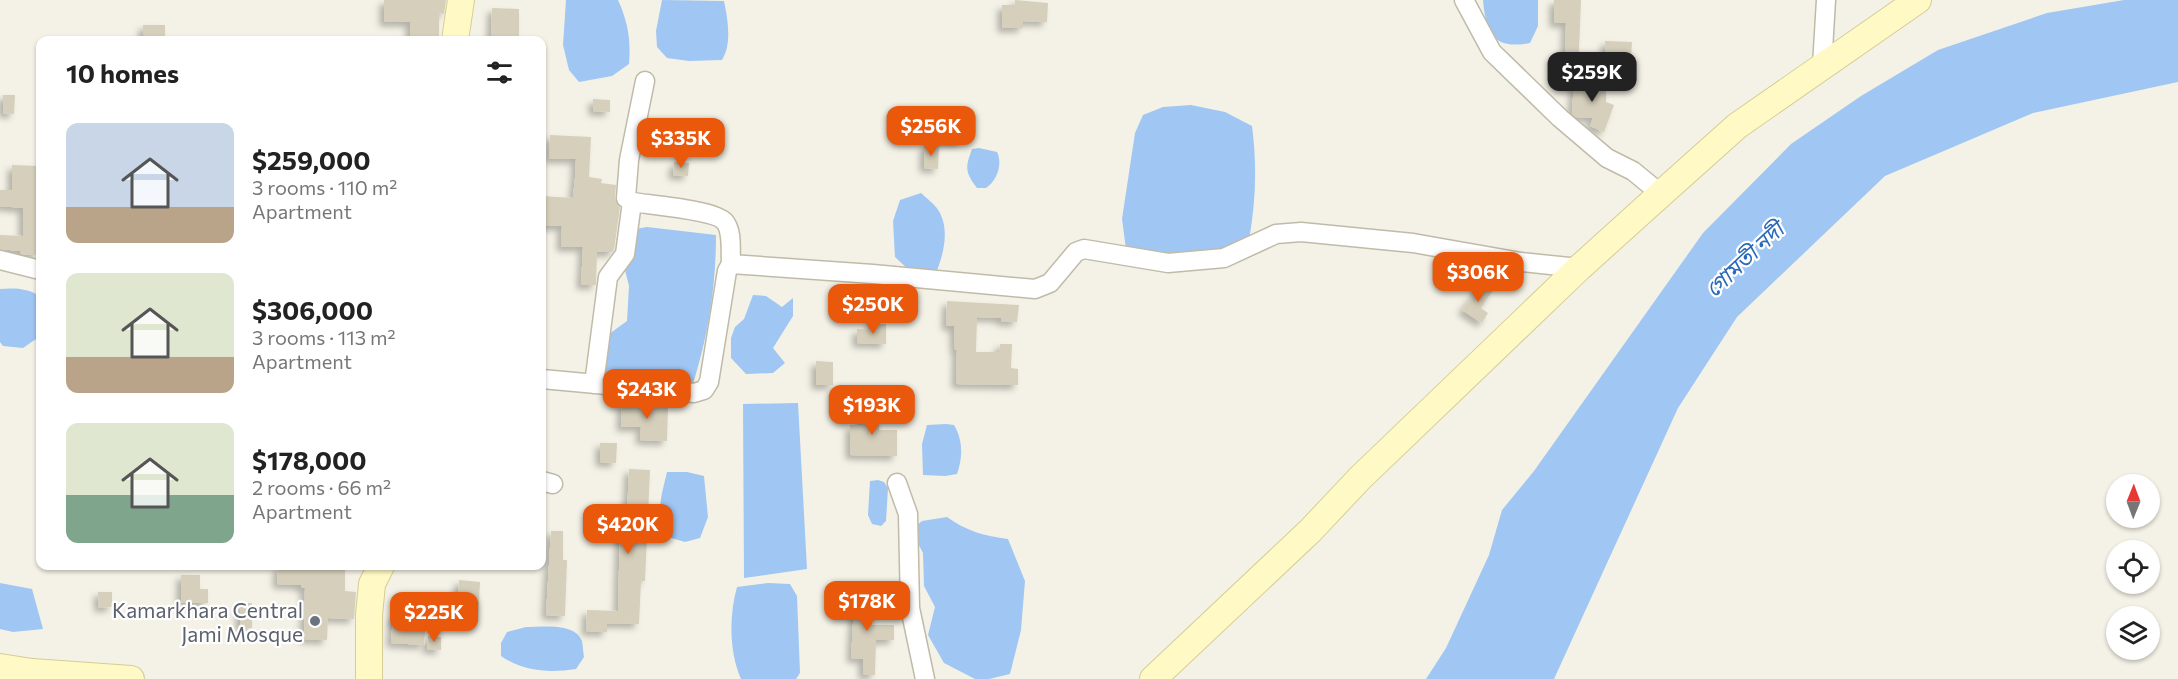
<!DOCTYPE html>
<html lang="en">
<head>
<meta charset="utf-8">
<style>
  :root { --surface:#fff; --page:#f6f6f6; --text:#222; --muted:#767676; --accent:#ea580c }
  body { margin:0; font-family:Commissioner,"Noto Sans Bengali",sans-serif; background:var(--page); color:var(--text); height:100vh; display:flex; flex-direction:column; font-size:22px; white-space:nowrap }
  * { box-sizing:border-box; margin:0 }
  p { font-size:20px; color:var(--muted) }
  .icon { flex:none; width:33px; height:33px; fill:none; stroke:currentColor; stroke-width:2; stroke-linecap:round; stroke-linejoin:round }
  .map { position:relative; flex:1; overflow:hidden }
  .side { position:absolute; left:36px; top:36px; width:510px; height:534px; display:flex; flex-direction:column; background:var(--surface); border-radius:12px; box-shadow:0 2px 4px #0004 }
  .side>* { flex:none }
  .needle { width:39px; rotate:1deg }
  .fabs { position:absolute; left:2106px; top:474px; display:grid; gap:12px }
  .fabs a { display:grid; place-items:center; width:54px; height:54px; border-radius:50%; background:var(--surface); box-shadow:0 2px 4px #0004; font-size:30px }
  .price { position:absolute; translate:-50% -51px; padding:0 14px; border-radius:12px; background:var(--accent); color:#fff; font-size:20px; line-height:39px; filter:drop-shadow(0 2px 3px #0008) }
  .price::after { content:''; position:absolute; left:50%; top:36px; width:18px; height:14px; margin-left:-9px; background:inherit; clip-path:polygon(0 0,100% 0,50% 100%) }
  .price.on { background:#222; color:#fff }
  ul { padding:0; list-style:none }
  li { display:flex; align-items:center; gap:18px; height:150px; padding:0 30px }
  li span { display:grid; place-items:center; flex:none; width:168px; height:120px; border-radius:12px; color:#555 }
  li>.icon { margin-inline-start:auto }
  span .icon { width:72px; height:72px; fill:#fffc; stroke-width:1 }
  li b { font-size:26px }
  h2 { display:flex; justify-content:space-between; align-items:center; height:72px; padding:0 30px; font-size:26px }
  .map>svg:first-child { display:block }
</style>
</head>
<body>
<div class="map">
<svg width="2178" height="679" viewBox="0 0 2178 679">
  <defs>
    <filter id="shadow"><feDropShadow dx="-4.5" dy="4.5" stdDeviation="3" flood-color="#0004"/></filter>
  </defs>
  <rect width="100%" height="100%" fill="#f4f2e6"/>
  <path fill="#a0c6f3" d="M566 0H618C628 22 631 40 629 64L612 76 579 82 569 70 563 45Z
    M662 0 724 1C728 20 732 44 722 60L689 61 667 58 657 47 656 31Z
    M1483 0H1538V26L1530 43C1494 50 1486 34 1483 0Z
    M2124 0H2178V82L2033 113 1885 176 1737 317 1678 408 1554 679H1426L1446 648 1489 555 1502 510 1534 471 1703 233 1791 144 1861 96 1938 50 2047 13Z
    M1191 105 1225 112 1252 126C1257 165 1256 201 1249 240L1209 258H1163L1126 249 1122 219 1135 133 1143 115 1163 107Z
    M979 148 997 152C1003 164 997 181 986 188H977C965 172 965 168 972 149Z
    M921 193C926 198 932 202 936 207 951 226 944 253 936 273L911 272 895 257 893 221 900 200Z
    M647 227 716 235C716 287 708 337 692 387L601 381 605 337 627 321 629 286 625 270 630 230Z
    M0 289C13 288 30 288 40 297L39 337 23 348 3 346 0 342Z
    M753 295 766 296 782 307 793 298V316L773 348 785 363 773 373 746 374 731 358V338L735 327 744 319Z
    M798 403 807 569 744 578 743 404Z
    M946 424 954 425C963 440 963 457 957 474L945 476 923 475 922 444 927 425Z
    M667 472H687L704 476 708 517 700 538 685 542 668 537C655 512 661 498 667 472Z
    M878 480 884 482 888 488 886 521 881 526 872 524 868 515 870 481Z
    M947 517C966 531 985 536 1008 539L1025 581 1021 630 1010 674 989 679H975L944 663 928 635 935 607 924 586 923 553 911 530 922 521Z
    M0 583 32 589 43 629 13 632 0 629Z
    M768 583 790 584 797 596 800 673 796 679H741C729 652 729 615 737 587Z
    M526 627C542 627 575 622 582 641 583 646 583 652 584 657L576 669C550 673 524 672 501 656V643L507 632Z"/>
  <path fill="#d6cfbb" filter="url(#shadow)" d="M384 0H446L444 14 439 13V38L410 37V22H384Z
    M1015 0 1048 3 1047 22 1023 21V28H1002V5H1015Z
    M1554 0H1581L1578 75 1565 74 1566 23H1554Z
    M492 8 519 9V37L509 36 508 40H491Z
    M143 25H165V39L143 38Z
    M1605 41 1632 42 1631 58H1626L1625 75 1606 74Z
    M1574 81 1606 82V102L1614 105 1604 132 1590 126 1593 118 1576 117 1572 114Z
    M3 95H15L14 114 3 113Z
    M593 99 610 100V112L593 111Z
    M933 126 963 130 962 142 932 140Z
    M550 135 591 137 589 177 602 179 601 183 616 185 615 198 620 207 614 250 612 252H597L596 285H581L583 247H561L562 226H542V196L573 198 575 178 576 159H549Z
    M924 145H939L938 169 924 168Z
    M674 162 689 163 688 176 673 175Z
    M12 165 38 166 37 198H40L38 255H25L20 253V251L0 249V235L23 236V208L0 206V190H12Z
    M1491 268 1504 270 1495 285 1485 278Z
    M1483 283 1493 290 1481 308 1488 313 1482 323 1462 310Z
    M869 285 897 288 896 298 868 296Z
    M947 301 1019 305 1017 322 1001 321V318L977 317 976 352H999L1000 344H1012L1011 368 1018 369V385L956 384 957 350H955L954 326H946Z
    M869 324H886V344L857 343V329L869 330Z
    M816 361 833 362V385H816Z
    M622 403 668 405 667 441 640 440 641 427H621Z
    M862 407H879V430H897V456L850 455V425H862Z
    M600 443H617L616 463 600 462Z
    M629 469 650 470 645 581H641L639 624 607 623V632L586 631 587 610 618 611 620 527H606V515H627Z
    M551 531H563V560H567L565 616 546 615Z
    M278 566H345V591L356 592 354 619 328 618 327 640 304 639 305 588H301V585L277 584Z
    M181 575H200V589H208V603H181Z
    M459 580 480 582 478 623 456 622Z
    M855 590 873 591 872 625H894V640H876L875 675H863V659L851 658Z
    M98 592H112V607L99 608Z
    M240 603H252V628H240Z
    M393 615 413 616 412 630 425 631 424 645 391 643Z
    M428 636 441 637V650L427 649Z"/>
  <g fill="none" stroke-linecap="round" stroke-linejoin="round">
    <g stroke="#c0bba8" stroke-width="21">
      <path id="street" d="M1464 0 1492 52 1560 118 1607 158 1633 171 1661 194
        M1822 66 1826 0
        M645 81 629 160 626 198 632 202C650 205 716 210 725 222 733 232 730 251 731 264
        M0 260 40 270
        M542 379 694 393 704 390 709 382 727 271 731 264 873 274 1035 289 1050 283 1076 252 1084 249 1168 263 1224 258 1276 234 1301 232 1413 243 1521 262 1579 268
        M594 384 608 277 625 254 632 202
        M542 481 553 484
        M897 483 908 514 910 608 925 679"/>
    </g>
    <g stroke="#d6cd94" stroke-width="28">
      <path id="secondary" d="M455 40 461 0
        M0 667 32 672 131 679
        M369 679V615L372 584 381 566
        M1153 679 1310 531 1360 478 1579 268 1661 194 1737 126 1918 0"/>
    </g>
    <use href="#street" stroke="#fff" stroke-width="18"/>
    <use href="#secondary" stroke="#fff9c5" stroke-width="26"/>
  </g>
  <circle fill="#6b7280" stroke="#fff" stroke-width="2" cx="315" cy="621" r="6"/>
  <g text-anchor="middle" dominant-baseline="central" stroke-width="4.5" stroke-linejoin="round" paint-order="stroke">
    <g font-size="21" fill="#5b616d" stroke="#fff" text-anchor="end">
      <text x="303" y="609">Kamarkhara Central<tspan x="303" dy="24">Jami Mosque</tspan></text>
    </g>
    <g font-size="22" font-style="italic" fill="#2a69b8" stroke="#fff">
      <text transform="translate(1744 259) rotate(-43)">গোমতী নদী</text>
    </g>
  </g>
</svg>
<div class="fabs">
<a><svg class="needle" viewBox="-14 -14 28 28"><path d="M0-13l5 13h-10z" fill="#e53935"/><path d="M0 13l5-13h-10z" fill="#767676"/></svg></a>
<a><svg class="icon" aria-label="locate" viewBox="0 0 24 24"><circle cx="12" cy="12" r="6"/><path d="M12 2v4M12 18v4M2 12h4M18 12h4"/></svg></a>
<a><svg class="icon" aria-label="layers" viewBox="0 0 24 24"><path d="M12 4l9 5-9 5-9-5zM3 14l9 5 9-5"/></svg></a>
</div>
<b class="price on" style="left:1592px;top:103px">$259K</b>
<b class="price" style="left:931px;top:157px">$256K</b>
<b class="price" style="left:681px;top:169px">$335K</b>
<b class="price" style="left:1478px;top:303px">$306K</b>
<b class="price" style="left:873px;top:335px">$250K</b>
<b class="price" style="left:647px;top:420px">$243K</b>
<b class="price" style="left:872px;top:436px">$193K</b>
<b class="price" style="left:628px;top:555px">$420K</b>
<b class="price" style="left:867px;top:632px">$178K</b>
<b class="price" style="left:434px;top:643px">$225K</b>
<section class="side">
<h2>10 homes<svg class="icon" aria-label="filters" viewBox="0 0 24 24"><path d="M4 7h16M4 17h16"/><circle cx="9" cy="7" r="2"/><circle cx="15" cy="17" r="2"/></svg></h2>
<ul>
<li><span style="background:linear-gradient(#c9d6e8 70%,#b9a48a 0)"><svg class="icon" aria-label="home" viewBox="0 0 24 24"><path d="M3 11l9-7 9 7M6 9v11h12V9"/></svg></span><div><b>$259,000</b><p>3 rooms · 110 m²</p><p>Apartment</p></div></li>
<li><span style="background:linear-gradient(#dfe7d0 70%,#b9a48a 0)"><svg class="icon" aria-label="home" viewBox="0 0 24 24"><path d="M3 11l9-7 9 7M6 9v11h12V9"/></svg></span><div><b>$306,000</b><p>3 rooms · 113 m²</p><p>Apartment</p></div></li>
<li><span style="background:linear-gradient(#dfe7d0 60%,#7fa58c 0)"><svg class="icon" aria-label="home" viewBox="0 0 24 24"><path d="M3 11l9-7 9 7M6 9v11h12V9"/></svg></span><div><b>$178,000</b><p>2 rooms · 66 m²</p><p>Apartment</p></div></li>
</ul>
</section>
</div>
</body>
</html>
